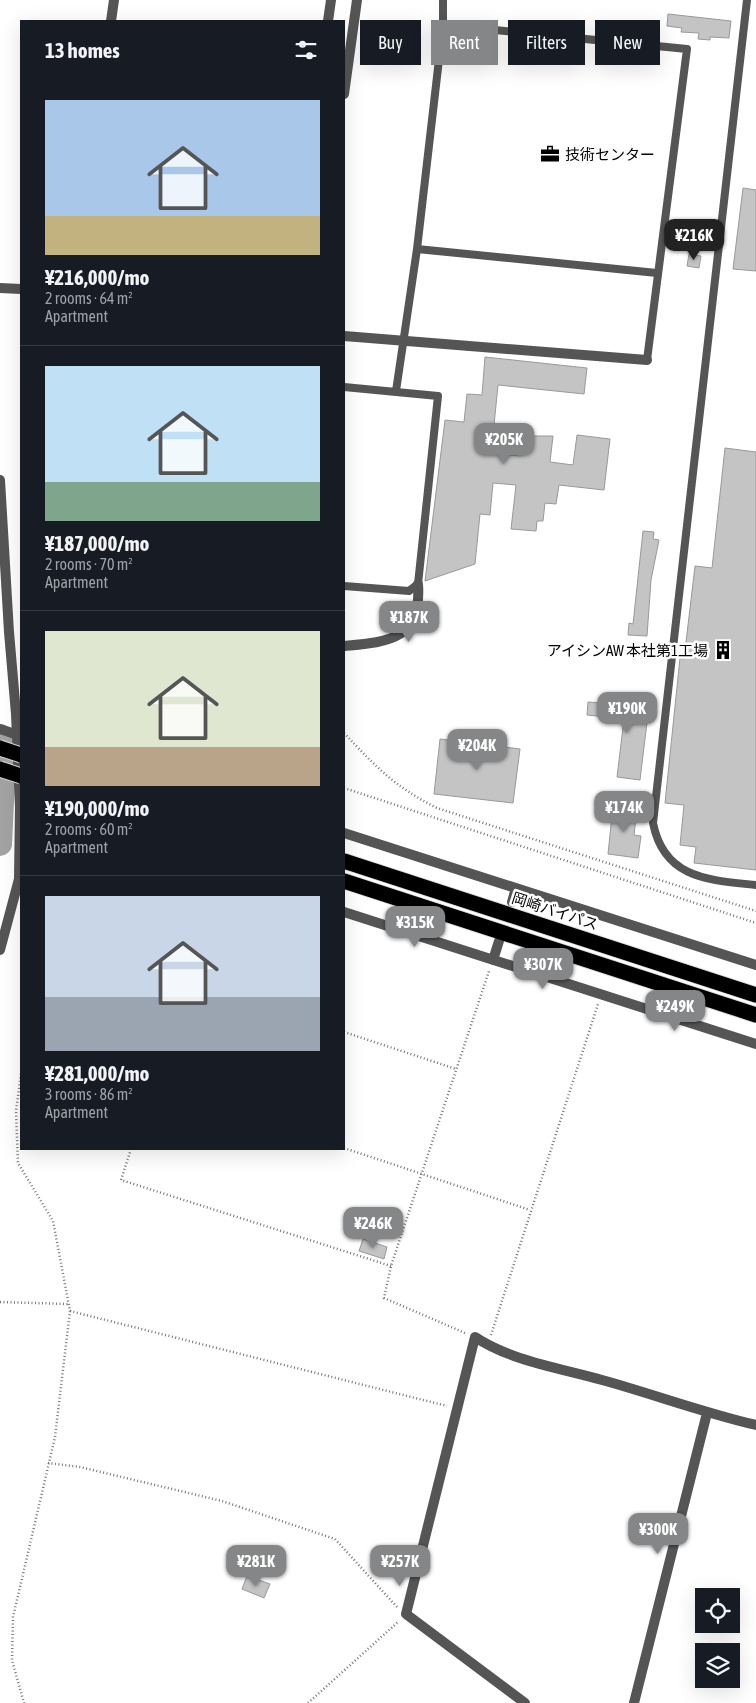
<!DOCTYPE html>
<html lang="en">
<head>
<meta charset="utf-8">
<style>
  :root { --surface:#171b24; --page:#242831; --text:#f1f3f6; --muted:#9ea1a6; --line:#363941; --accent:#858687 }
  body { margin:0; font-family:"Asap Condensed","Noto Sans JP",sans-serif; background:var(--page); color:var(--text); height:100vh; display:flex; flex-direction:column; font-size:19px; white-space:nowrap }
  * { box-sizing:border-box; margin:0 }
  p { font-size:16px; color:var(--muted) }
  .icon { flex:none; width:28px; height:28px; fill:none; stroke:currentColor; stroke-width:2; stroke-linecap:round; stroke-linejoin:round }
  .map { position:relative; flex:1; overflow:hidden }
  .sheet { position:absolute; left:20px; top:20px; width:325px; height:1130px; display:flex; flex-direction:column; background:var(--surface); border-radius:0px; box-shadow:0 5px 20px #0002 }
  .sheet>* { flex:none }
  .banner { position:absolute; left:360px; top:20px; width:320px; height:45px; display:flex; gap:10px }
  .buttons { position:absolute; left:695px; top:1588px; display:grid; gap:10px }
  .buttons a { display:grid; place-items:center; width:45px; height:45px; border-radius:0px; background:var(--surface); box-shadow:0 5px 20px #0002; font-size:25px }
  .price { position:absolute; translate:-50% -42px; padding:0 11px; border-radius:10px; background:var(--accent); color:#fff; font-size:16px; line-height:32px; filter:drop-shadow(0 1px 2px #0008) }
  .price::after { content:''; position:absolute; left:50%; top:30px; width:15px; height:11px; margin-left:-8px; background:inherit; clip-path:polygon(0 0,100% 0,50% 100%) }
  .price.active { background:#222; color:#fff }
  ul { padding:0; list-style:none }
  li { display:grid; align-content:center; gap:10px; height:265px; padding:0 25px }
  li+li { border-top:1px solid var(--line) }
  li span { display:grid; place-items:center; height:155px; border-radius:0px; color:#555 }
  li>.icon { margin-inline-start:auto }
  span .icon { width:90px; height:90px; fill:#fffc; stroke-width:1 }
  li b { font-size:21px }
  h2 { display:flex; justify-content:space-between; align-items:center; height:60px; padding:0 25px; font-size:21px }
  .pill { padding:0 18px; border-radius:0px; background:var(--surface); box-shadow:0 5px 20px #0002; font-size:18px; line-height:45px }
  .pill.active { background:var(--accent); color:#fff }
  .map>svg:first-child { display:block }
</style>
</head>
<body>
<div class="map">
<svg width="756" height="1703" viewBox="0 0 756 1703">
  <rect width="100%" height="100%" fill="#fff"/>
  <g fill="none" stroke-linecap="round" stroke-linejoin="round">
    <path stroke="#a3a3a3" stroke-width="24" d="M0 736 3 780 0 844"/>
  </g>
  <path fill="#c4c4c4" stroke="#999" d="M668 14 731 21 729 38 710 37V40L698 39 699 33 681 32 682 28 667 26Z
    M743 188 756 190V271L733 269Z
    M689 227 701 229 698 249 686 247Z
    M689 254 701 256 699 268 687 266Z
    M485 357 587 368 584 394 498 385 494 425H499L496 454 521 456 523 436H553L550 462 573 465 577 435 610 439 604 490 559 485 556 504 545 503 543 521H537L536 531 511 529 516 485 493 483 490 515 480 514 475 564 425 581 445 420 464 422 467 394 482 395Z
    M725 448 756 452V870L694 863 696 847 680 845 684 805 665 803 680 658 684 659 695 566 712 568Z
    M643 531 654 532 653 539 659 540 651 580 647 636 628 635 629 623 633 624Z
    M601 701 649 706 640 780 617 777 624 719 587 715 588 702 601 703Z
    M440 739 520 749 513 803 434 794Z
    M613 806 637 809 634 835 641 836 638 858 608 854Z
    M363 1239 387 1247 384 1259 359 1251Z
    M247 1576 270 1584 264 1598 242 1589Z"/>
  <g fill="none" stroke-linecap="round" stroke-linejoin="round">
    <g stroke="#dbdbdb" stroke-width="17">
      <path id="highway" d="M344 861 756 995
        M344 881 756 1015"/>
    </g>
    <path stroke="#777" stroke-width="2.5" stroke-dasharray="1 2.5" stroke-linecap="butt" d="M344 733C376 767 395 787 437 808L756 911
      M344 788 756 923
      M344 1032 456 1069
      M21 1074 16 1111 18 1163 53 1221 70 1311 55 1437 13 1617 12 1660 24 1703
      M344 1148 530 1210
      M131 1149 121 1180 391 1266
      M0 1302 68 1304
      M70 1311 447 1406
      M465 1333 384 1298 391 1266 489 971
      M491 1335 598 1004
      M48 1463 80 1467 222 1501 335 1539 397 1607
      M308 1703 398 1622"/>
    <path stroke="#555" stroke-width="8" d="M443 0V25
      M747 0 653 823C664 879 709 880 756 885
      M417 249 657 273
      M344 387 438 396 418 584 409 591 344 586
      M396 391 417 249 443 25 687 49 647 360"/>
    <path stroke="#555" stroke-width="10" d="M111 21 114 0
      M328 21 331 0
      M344 94 357 0
      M0 288 21 289
      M344 336 647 360
      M0 480 9 632 16 714 20 808 19 879 0 950
      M344 646C388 642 422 640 418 584
      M344 833 756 965
      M512 902 516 888
      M344 912 756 1044
      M493 960 499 941
      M525 1703 406 1614 475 1337C511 1361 560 1368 602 1380 653 1394 704 1413 756 1425
      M634 1703 707 1413"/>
    <use href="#highway" stroke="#000" stroke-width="15"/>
    <g stroke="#dbdbdb" stroke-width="17" stroke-linecap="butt">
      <path id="highway-bridge" d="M0 748 21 755
        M0 769 21 776"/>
    </g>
    <path stroke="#555" stroke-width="10" d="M0 729 21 736"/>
    <use href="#highway-bridge" stroke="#000" stroke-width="15"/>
  </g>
  <defs>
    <g id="office-bare" transform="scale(1.5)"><path d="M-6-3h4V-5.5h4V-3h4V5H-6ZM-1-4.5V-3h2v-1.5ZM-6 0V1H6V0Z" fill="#000" stroke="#fff" stroke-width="2.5" paint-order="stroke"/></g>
    <g id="building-bare" transform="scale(1.5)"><path d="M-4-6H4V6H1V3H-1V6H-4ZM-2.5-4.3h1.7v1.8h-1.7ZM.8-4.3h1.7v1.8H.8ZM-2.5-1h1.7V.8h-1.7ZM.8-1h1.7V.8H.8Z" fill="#000" stroke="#fff" stroke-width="2.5" paint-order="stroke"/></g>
  </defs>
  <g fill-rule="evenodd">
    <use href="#office-bare" x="550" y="154"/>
    <use href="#building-bare" x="723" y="650"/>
  </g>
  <g text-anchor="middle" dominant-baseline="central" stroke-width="5" stroke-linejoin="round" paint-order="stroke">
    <g font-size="15" fill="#000" stroke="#fff" text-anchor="start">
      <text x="565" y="154">技術センター</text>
      <text x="708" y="650" text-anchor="end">アイシンAW 本社第1工場</text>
    </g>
    <g font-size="15" fill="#000" stroke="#fff">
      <text transform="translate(555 911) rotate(18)">岡崎バイパス</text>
    </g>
  </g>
</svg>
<div class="buttons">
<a><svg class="icon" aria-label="locate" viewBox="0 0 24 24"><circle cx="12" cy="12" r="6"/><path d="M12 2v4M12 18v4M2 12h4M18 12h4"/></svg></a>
<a><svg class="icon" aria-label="layers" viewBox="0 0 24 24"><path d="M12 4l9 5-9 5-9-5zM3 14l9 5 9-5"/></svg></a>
</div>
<b class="price active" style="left:694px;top:261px">¥216K</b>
<b class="price" style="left:504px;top:465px">¥205K</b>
<b class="price" style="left:409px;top:643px">¥187K</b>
<b class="price" style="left:627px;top:734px">¥190K</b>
<b class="price" style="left:477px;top:771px">¥204K</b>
<b class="price" style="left:624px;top:833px">¥174K</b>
<b class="price" style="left:415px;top:948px">¥315K</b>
<b class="price" style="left:543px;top:990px">¥307K</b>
<b class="price" style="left:675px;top:1032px">¥249K</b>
<b class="price" style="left:373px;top:1249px">¥246K</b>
<b class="price" style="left:658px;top:1555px">¥300K</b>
<b class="price" style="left:256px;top:1587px">¥281K</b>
<b class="price" style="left:400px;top:1587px">¥257K</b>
<div class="banner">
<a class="pill">Buy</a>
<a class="pill active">Rent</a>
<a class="pill">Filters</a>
<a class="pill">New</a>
</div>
<section class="sheet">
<h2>13 homes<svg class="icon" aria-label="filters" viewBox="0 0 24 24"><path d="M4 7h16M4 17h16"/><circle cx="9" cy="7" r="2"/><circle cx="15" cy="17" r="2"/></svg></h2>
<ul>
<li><span style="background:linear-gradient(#a9c7e8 75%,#c2b280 0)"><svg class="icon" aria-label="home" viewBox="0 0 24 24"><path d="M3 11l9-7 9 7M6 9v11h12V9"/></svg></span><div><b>¥216,000/mo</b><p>2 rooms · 64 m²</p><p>Apartment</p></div></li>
<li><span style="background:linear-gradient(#bfe0f5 75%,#7fa58c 0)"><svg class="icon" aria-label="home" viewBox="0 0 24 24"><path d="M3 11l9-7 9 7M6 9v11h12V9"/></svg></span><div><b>¥187,000/mo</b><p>2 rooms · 70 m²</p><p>Apartment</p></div></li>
<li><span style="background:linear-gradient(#dfe7d0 75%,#b9a48a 0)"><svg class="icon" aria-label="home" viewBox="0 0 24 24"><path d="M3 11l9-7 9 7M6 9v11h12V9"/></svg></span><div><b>¥190,000/mo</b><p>2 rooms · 60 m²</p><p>Apartment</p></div></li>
<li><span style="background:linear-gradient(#c9d6e8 65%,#9aa5b1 0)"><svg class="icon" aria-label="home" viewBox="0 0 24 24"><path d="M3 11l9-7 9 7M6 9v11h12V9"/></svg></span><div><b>¥281,000/mo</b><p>3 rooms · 86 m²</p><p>Apartment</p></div></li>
</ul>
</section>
</div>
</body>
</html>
